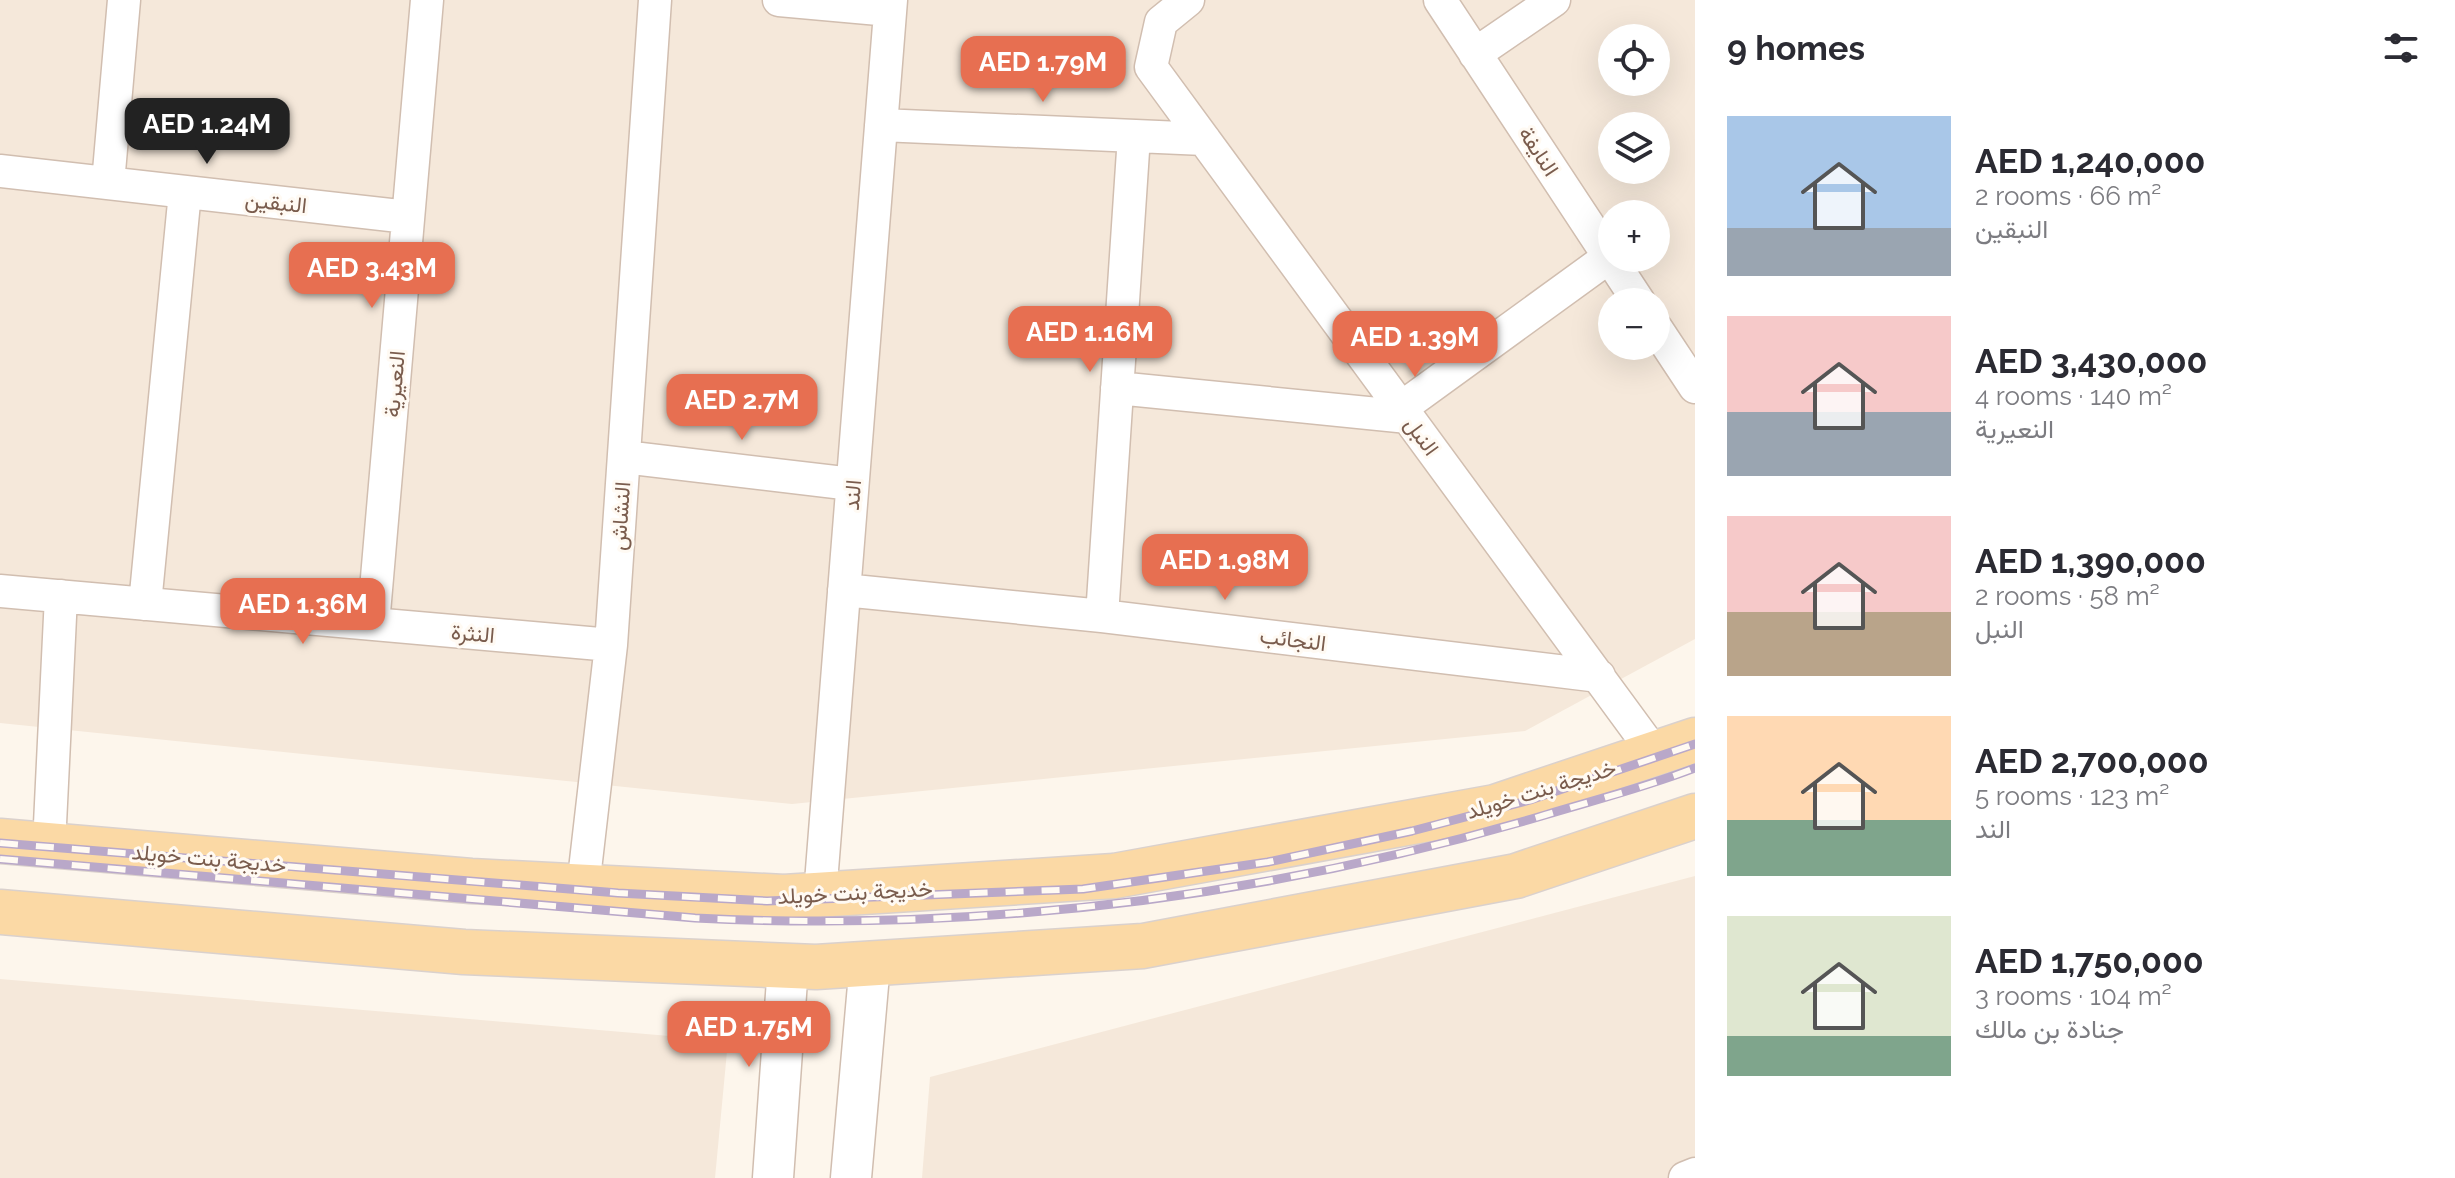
<!DOCTYPE html>
<html lang="en">
<head>
<meta charset="utf-8">
<style>
  :root { --surface:#fff; --page:#f2f2f3; --text:#2b2b33; --muted:#7c7c81; --accent:#e76f51 }
  body { margin:0; font-family:Raleway,Vazirmatn,sans-serif; background:var(--page); color:var(--text); height:100vh; display:flex; flex-direction:column; font-size:30px; white-space:nowrap }
  * { box-sizing:border-box; margin:0 }
  p { font-size:26px; color:var(--muted) }
  .icon { flex:none; width:44px; height:44px; fill:none; stroke:currentColor; stroke-width:2; stroke-linecap:round; stroke-linejoin:round }
  .map { position:relative; flex:1; overflow:hidden }
  .drawer { display:flex; flex-direction:column; background:var(--surface); width:760px }
  .drawer>* { flex:none }
  .controls { position:absolute; left:1598px; top:24px; display:grid; gap:16px }
  .controls a { display:grid; place-items:center; width:72px; height:72px; border-radius:50%; background:var(--surface); box-shadow:0 8px 32px #0002; font-size:40px }
  .price { position:absolute; translate:-50% -68px; padding:0 18px; border-radius:16px; background:var(--accent); color:#fff; font-size:26px; line-height:52px; filter:drop-shadow(0 2px 4px #0008) }
  .price::after { content:''; position:absolute; left:50%; top:48px; width:24px; height:18px; margin-left:-12px; background:inherit; clip-path:polygon(0 0,100% 0,50% 100%) }
  .price.active { background:#222; color:#fff }
  ul { padding:0; list-style:none }
  li { display:flex; align-items:center; gap:24px; height:200px; padding:0 32px }
  li span { display:grid; place-items:center; flex:none; width:224px; height:160px; border-radius:0px; color:#555 }
  li>.icon { margin-inline-start:auto }
  span .icon { width:96px; height:96px; fill:#fffc; stroke-width:1 }
  li b { font-size:34px }
  h2 { display:flex; justify-content:space-between; align-items:center; height:96px; padding:0 32px; font-size:34px }
  main { display:flex; flex:1; min-height:0 }
  .map>svg:first-child { display:block }
</style>
</head>
<body>
<main>
<div class="map">
<svg width="1695" height="1178" viewBox="0 0 1695 1178">
  <rect width="100%" height="100%" fill="#fdf6ec"/>
  <path fill="#f5e8da" fill-rule="evenodd" d="M0 0H1695V639L1525 731 792 804 0 723ZM1612 38H1656V82H1612ZM1612 126H1656V170H1612ZM1612 214H1656V258H1612ZM1612 302H1656V346H1612Z
    M1695 876V1178H922L930 1077Z
    M0 979 728 1041 715 1178H0Z"/>
  <g fill="none" stroke-linecap="round" stroke-linejoin="round">
    <g stroke="#d1beb0" stroke-width="35">
      <path id="minor" d="M779 0 890 10
        M1188 0 1161 22 1151 67 1655 754
        M1440 0 1639 302
        M1475 54 1554 0
        M881 125 1204 139
        M0 171 408 217
        M108 183 124 0
        M1656 328 1695 387
        M1117 388 1408 417
        M1401 408 1609 257
        M624 457 852 484
        M844 590 1102 616 1599 676
        M0 591 611 645
        M145 604 185 192
        M1102 616 1134 136
        M373 624 427 0
        M49 845 61 596
        M583 887 611 645 655 0
        M820 895 891 0
        M1685 1178 1695 1174"/>
    </g>
    <g stroke="#d1beb0" stroke-width="43">
      <path id="tertiary" d="M773 1178 788 966
        M851 1178 870 963"/>
    </g>
    <g stroke="#dad1cd" stroke-width="47">
      <path id="primary" d="M0 841 471 881 784 897 1114 876 1495 807 1695 740
        M0 912 464 952 816 967 1143 946 1516 876 1695 816"/>
    </g>
    <use href="#minor" stroke="#fff" stroke-width="32"/>
    <use href="#tertiary" stroke="#fff" stroke-width="40"/>
    <use href="#primary" stroke="#fbd9a5" stroke-width="44"/>
    <g stroke="#b9a8c9" stroke-width="9">
      <path id="rail" d="M0 843 618 893 767 901 1083 889 1268 862 1412 831 1530 800 1695 744
        M0 859 695 918C982 932 1269 897 1545 815 1595 800 1646 787 1695 768"/>
    </g>
    <use href="#rail" stroke="#fffaf3" stroke-width="6" stroke-dasharray="18" stroke-linecap="butt"/>
  </g>
  <g text-anchor="middle" dominant-baseline="central" stroke-width="6" stroke-linejoin="round" paint-order="stroke">
    <g font-size="22" fill="#7a5c4d" stroke="#fffaf3">
      <text transform="translate(1539 151) rotate(57)">النايفة</text>
      <text transform="translate(276 202) rotate(6)">النبقين</text>
      <text transform="translate(394 384) rotate(-85)">النعيرية</text>
      <text transform="translate(1422 436) rotate(54)">النبل</text>
      <text transform="translate(852 495) rotate(-85)">الند</text>
      <text transform="translate(620 516) rotate(-86)">النشاش</text>
      <text transform="translate(473 633) rotate(5)">النثرة</text>
      <text transform="translate(1293 639) rotate(7)">النجائب</text>
      <text transform="translate(1541 789) rotate(-17)">خديجة بنت خويلد</text>
      <text transform="translate(209 858) rotate(5)">خديجة بنت خويلد</text>
      <text transform="translate(855 892) rotate(-3)">خديجة بنت خويلد</text>
    </g>
  </g>
</svg>
<div class="controls">
<a><svg class="icon" aria-label="locate" viewBox="0 0 24 24"><circle cx="12" cy="12" r="6"/><path d="M12 2v4M12 18v4M2 12h4M18 12h4"/></svg></a>
<a><svg class="icon" aria-label="layers" viewBox="0 0 24 24"><path d="M12 4l9 5-9 5-9-5zM3 14l9 5 9-5"/></svg></a>
<a>+</a>
<a>−</a>
</div>
<b class="price" style="left:1043px;top:104px">AED 1.79M</b>
<b class="price active" style="left:207px;top:166px">AED 1.24M</b>
<b class="price" style="left:372px;top:310px">AED 3.43M</b>
<b class="price" style="left:1090px;top:374px">AED 1.16M</b>
<b class="price" style="left:1415px;top:379px">AED 1.39M</b>
<b class="price" style="left:742px;top:442px">AED 2.7M</b>
<b class="price" style="left:1225px;top:602px">AED 1.98M</b>
<b class="price" style="left:303px;top:646px">AED 1.36M</b>
<b class="price" style="left:749px;top:1069px">AED 1.75M</b>
</div>
<section class="drawer">
<h2>9 homes<svg class="icon" aria-label="filters" viewBox="0 0 24 24"><path d="M4 7h16M4 17h16"/><circle cx="9" cy="7" r="2"/><circle cx="15" cy="17" r="2"/></svg></h2>
<ul>
<li><span style="background:linear-gradient(#a9c7e8 70%,#9aa5b1 0)"><svg class="icon" aria-label="home" viewBox="0 0 24 24"><path d="M3 11l9-7 9 7M6 9v11h12V9"/></svg></span><div><b>AED 1,240,000</b><p>2 rooms · 66 m²</p><p>النبقين</p></div></li>
<li><span style="background:linear-gradient(#f6c9c9 60%,#9aa5b1 0)"><svg class="icon" aria-label="home" viewBox="0 0 24 24"><path d="M3 11l9-7 9 7M6 9v11h12V9"/></svg></span><div><b>AED 3,430,000</b><p>4 rooms · 140 m²</p><p>النعيرية</p></div></li>
<li><span style="background:linear-gradient(#f6c9c9 60%,#b9a48a 0)"><svg class="icon" aria-label="home" viewBox="0 0 24 24"><path d="M3 11l9-7 9 7M6 9v11h12V9"/></svg></span><div><b>AED 1,390,000</b><p>2 rooms · 58 m²</p><p>النبل</p></div></li>
<li><span style="background:linear-gradient(#ffd9b3 65%,#7fa58c 0)"><svg class="icon" aria-label="home" viewBox="0 0 24 24"><path d="M3 11l9-7 9 7M6 9v11h12V9"/></svg></span><div><b>AED 2,700,000</b><p>5 rooms · 123 m²</p><p>الند</p></div></li>
<li><span style="background:linear-gradient(#dfe7d0 75%,#7fa58c 0)"><svg class="icon" aria-label="home" viewBox="0 0 24 24"><path d="M3 11l9-7 9 7M6 9v11h12V9"/></svg></span><div><b>AED 1,750,000</b><p>3 rooms · 104 m²</p><p>جنادة بن مالك</p></div></li>
</ul>
</section>
</main>
</body>
</html>
